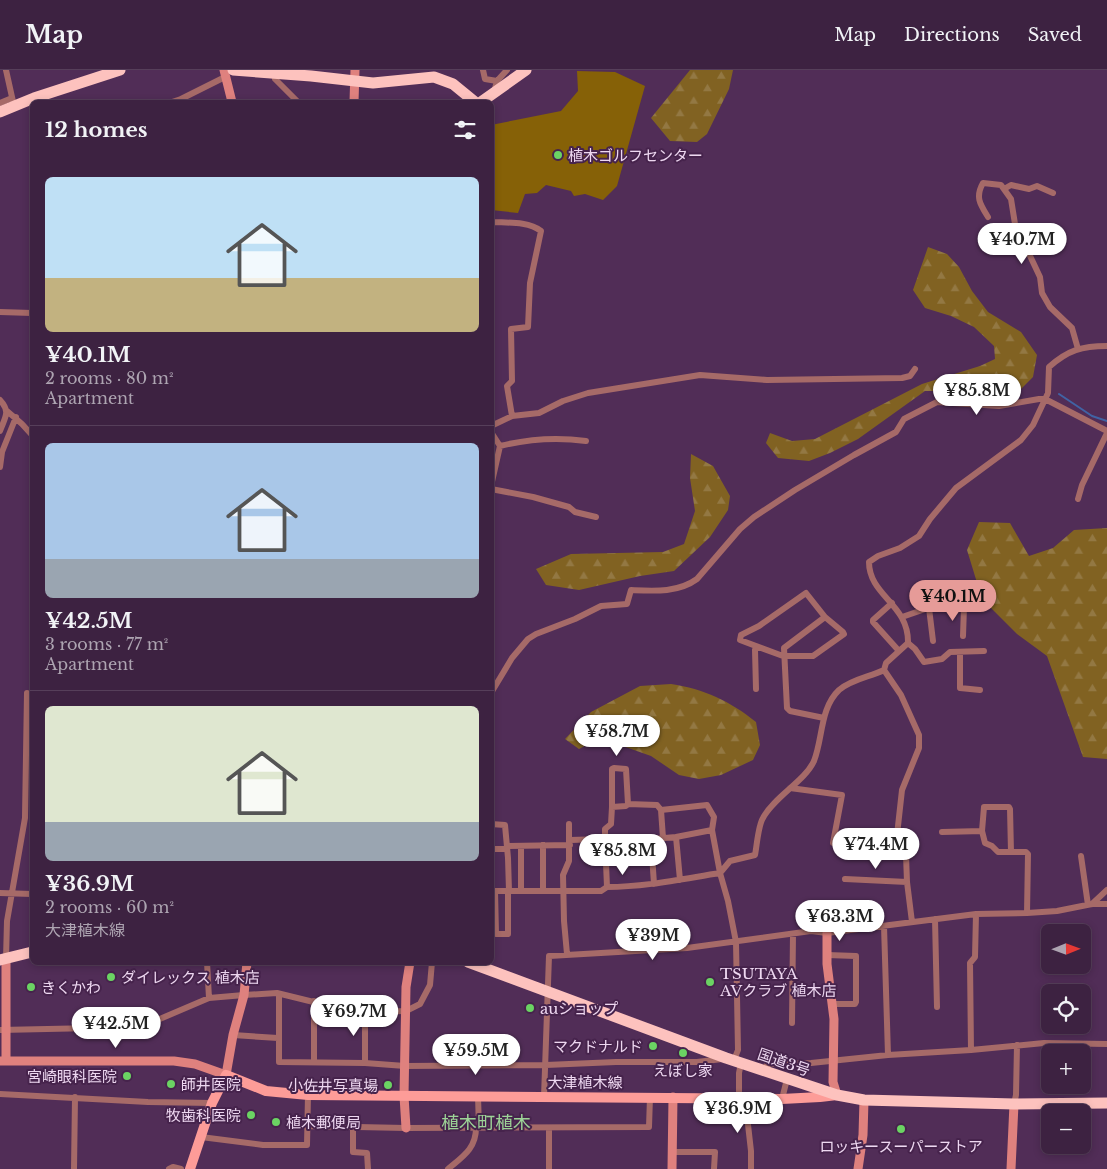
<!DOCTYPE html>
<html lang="en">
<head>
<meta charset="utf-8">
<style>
  :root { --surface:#3d2241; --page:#482f4c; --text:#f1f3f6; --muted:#ada4b1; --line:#563f5a; --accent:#e69b98 }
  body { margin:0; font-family:"Libre Baskerville","Noto Sans JP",serif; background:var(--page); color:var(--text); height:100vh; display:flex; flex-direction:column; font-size:19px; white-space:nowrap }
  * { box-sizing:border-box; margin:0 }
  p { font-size:16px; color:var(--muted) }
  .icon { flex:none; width:28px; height:28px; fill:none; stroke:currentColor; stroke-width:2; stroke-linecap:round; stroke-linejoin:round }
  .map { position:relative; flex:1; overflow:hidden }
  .panel { position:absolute; left:30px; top:30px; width:464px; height:865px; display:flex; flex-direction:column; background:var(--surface); border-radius:8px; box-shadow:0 2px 8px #0003,0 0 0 1px var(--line) }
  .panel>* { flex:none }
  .needle { width:32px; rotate:89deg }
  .tools { position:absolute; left:1041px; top:854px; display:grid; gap:10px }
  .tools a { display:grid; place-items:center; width:50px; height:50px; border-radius:8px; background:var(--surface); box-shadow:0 2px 8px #0003,0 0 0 1px var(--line); font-size:25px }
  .price { position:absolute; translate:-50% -42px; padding:0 11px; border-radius:18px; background:#fff; color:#222; font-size:16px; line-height:32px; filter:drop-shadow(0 1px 2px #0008) }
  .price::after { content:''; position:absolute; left:50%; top:30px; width:15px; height:11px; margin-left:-8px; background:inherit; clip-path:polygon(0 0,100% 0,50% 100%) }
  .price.current { background:var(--accent); color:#111 }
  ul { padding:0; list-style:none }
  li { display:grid; align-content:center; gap:10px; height:265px; padding:0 15px }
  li+li { border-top:1px solid var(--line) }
  li span { display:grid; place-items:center; height:155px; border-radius:8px; color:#555 }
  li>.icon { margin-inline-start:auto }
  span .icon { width:90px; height:90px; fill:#fffc; stroke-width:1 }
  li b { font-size:21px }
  h2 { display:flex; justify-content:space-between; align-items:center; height:60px; padding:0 15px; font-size:21px }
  header { display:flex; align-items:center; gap:30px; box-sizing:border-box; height:70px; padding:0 25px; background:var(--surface); border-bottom:1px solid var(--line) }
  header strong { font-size:24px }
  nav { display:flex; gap:28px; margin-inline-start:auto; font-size:18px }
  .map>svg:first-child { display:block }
</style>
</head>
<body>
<header>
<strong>Map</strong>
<nav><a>Map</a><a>Directions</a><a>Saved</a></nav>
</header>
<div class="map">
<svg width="1107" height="1099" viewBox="0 0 1107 1099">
  <defs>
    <pattern id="forest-firs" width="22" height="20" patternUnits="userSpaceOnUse" patternTransform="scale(1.25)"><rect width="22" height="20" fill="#816222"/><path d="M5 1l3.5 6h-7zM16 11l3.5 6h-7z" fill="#937843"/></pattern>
  </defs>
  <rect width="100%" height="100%" fill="#512d57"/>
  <path fill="url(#forest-firs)" d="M690 0H733L729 19 707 64 697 72 670 71 651 48Z
    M928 177 947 184 959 197 972 221 988 242 1021 262 1037 285 1033 307 1014 326 1003 328 963 321H925L858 369 830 383 809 391 778 388 766 373 770 363 792 371 815 369 922 314 980 296 995 289 994 276 974 257 951 246 925 238 913 220Z
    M691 384 713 396 730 426 728 440 710 467 674 501 640 506 579 520 546 515 536 499 571 484 663 482 684 474 695 441 690 408Z
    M979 452 1010 453 1029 486 1053 478 1074 460 1107 458V689L1083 687 1047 586 1017 564 982 529 967 480Z
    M671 614C704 619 730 631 756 652L760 675 753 690 721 705 699 709 679 705 651 686 600 668 579 679 565 669 591 642 640 616Z"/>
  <path fill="#866107" d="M577 1 615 2 645 16 617 116 603 130 585 124 574 126 571 121 546 115 537 123 525 124 518 143 491 140V55L561 41 578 21Z"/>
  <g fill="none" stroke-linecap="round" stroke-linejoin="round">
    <path stroke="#4163a4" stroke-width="2" d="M1059 324 1092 346 1107 351"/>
    <path stroke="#a66a68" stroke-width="6" d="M6 0 14 36
      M483 0 485 9 497 11
      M274 3 275 9 298 32
      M494 22 497 11 507 0
      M172 32 181 29
      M181 32V29L225 7
      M0 33 12 28
      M1004 119 1011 115 1029 119 1037 116 1053 123
      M988 147C980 134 975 127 983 113L1001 115 1011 129 1015 154 1040 207 1042 223 1050 237 1072 258 1078 279
      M491 152C507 153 528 151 541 161L530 213 528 257 511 259 512 311 507 316 512 346
      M0 242 32 243
      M0 330C11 342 5 347 0 361
      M7 341 22 354 32 365
      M491 356 512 346 539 343 563 331 588 323 700 305 767 310 902 308 910 306 915 299
      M491 362 500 376 491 416
      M500 376C528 369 557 367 586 371
      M0 397 2 382 16 347
      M491 419 533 427 569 437 575 442 596 447
      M1078 429 1082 415 1107 363
      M806 523 825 547 843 562 844 564 813 586H783L740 570 741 565 759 556Z
      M892 533 873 550V552L899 581
      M929 538 933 571
      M902 547 931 537H970
      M963 566 964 537
      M908 573 915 579 924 592 942 589 950 582 984 581
      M756 577 755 580 756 619
      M960 582V618L980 620
      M884 600 901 625 919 665V678L902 720 896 774 906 785 907 812 912 852
      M491 623 512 588 528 569 536 564 575 549 601 536 627 534 631 520C653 521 678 523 697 509L740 459 754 447 795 420 854 385 896 362 904 349 937 332 999 336 1039 329H1045L1107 361
      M824 648 790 641 787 638 784 578 825 547
      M790 718 842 725 833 773
      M612 737V699L614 698 626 699 628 734
      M491 754 505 755 508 788 509 821
      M942 762 982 761
      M663 768 661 740 707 735 714 747 712 760
      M629 769H605V759L611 754 612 737 626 736 628 734 657 735 661 740
      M570 770 605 769 607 817C645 817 682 809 720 803L712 760 676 767 680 810
      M543 775V821
      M507 776 570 775
      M521 776V821
      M491 779H507
      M1011 782 1010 739 1009 737H984L982 761 985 773 992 776 998 782H1026L1028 784 1027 843
      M1081 786 1088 835
      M845 809 907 812
      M654 814 651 770 653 769 676 767
      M491 821H601L607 817
      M495 821 496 864H508V821
      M0 823 32 824
      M1092 834 1107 820
      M935 849 937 937
      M884 856 888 985
      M567 884 564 851 563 805 569 791V754
      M827 885 856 886V932L855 934H833
      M6 889 7 851 25 748 27 623
      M207 892 209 928
      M279 924V992L365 993 405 996 546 995 616 992H697L722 989
      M314 931V992
      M792 953 793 864
      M0 960 141 957 209 928 244 925 277 923 342 939 365 942 406 941 420 934 430 915 432 892
      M233 965 278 968
      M971 980 970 893 975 887 976 844
      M734 990 738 980 736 872 728 831 720 803 730 791 755 785C757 775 758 756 763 748 774 727 805 711 814 691 823 668 820 638 839 620 852 609 870 607 884 600L886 593 908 573C909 534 869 526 869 492L878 486 900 478 919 466 930 449 956 418 1021 370 1033 355 1048 323 1049 297C1068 280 1082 276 1107 276
      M365 993V942
      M763 1002 767 994 811 993 888 985 971 980 1044 973 1107 974
      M0 1024 148 1032 212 1033
      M478 1026 479 1058
      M544 1027 549 886 687 878 811 861 827 863 976 844 1027 843 1057 841 1092 834H1107
      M739 1028V1003L741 993
      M745 1028 751 1081V1099
      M782 1029 787 1009
      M1014 1034 1016 1025 1017 975
      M308 1056 406 1058 649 1057 650 1027
      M353 1057V1082L367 1083 368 1099
      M549 1058V1099
      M201 1067 263 1075H307L308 1025
      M671 1082H715L714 1099
      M74 1099 75 1027
      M169 1099 173 1097 181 1099
      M448 1099C462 1087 476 1079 476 1058"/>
    <path stroke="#df817e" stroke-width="9" d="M224 0 232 32
      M354 32 355 0
      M827 863V894L834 949 833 1012 837 1025
      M6 889V991
      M0 991H174L195 994 226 1005 233 965 244 925 247 892
      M406 1058 404 1026 406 917 410 892
      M672 1099 673 1027
      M858 1099 863 1065 864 1030
      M1011 1099 1014 1034"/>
    <path stroke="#fd9c98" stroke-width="10" d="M190 1099 212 1033 226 1005 266 1021 308 1025 782 1029 820 1027 837 1025"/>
    <path stroke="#fdc2be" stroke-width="11" d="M233 0 311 6 373 13 434 7 453 14 475 32
      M481 32 526 0
      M0 42 34 28 120 0
      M0 890 32 882
      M468 892 726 988 837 1025 864 1030 1014 1034 1107 1033"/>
  </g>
  <g fill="#6bd363" stroke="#46234c" stroke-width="2">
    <circle cx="558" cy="85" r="5"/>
    <circle cx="111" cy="907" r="5"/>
    <circle cx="710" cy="912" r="5"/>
    <circle cx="31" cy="917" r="5"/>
    <circle cx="530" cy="938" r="5"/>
    <circle cx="653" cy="976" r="5"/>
    <circle cx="683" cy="983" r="5"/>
    <circle cx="127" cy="1006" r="5"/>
    <circle cx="171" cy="1014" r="5"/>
    <circle cx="388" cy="1015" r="5"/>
    <circle cx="251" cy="1045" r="5"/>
    <circle cx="276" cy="1052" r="5"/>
    <circle cx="901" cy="1059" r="5"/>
  </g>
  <g text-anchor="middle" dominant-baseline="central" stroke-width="4" stroke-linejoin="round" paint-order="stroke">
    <g font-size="15" fill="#eed8f1" stroke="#46234c" text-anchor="start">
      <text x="568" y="85">植木ゴルフセンター</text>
      <text x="720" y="903">TSUTAYA<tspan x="720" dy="17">AVクラブ 植木店</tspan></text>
      <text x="121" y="907">ダイレックス 植木店</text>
      <text x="41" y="917">きくかわ</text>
      <text x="540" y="938">auショップ</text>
      <text x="643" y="976" text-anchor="end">マクドナルド</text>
      <text x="683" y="1000" text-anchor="middle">えぼし家</text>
      <text x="117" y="1006" text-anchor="end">宮崎眼科医院</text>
      <text x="181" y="1014">師井医院</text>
      <text x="378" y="1015" text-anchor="end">小佐井写真場</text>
      <text x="241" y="1045" text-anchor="end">牧歯科医院</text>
      <text x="286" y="1052">植木郵便局</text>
      <text x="901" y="1076" text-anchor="middle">ロッキースーパーストア</text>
    </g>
    <g font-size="15" fill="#eed8f1" stroke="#46234c">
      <text transform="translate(784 992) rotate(19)">国道3号</text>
      <text x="585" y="1012">大津植木線</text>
    </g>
    <g font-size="18" fill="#9dd397" stroke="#46234c">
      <text x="486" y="1053">植木町植木</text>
    </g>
  </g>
</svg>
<div class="tools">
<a><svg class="needle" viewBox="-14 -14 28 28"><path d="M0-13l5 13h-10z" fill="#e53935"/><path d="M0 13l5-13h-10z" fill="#ada4b1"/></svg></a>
<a><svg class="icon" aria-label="locate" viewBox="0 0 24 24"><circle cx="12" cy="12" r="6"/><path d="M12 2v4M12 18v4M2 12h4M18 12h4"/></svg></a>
<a>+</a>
<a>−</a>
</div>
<b class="price" style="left:1022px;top:195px">¥40.7M</b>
<b class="price" style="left:977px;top:346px">¥85.8M</b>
<b class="price current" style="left:953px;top:552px">¥40.1M</b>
<b class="price" style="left:617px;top:687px">¥58.7M</b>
<b class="price" style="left:876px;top:800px">¥74.4M</b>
<b class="price" style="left:623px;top:806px">¥85.8M</b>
<b class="price" style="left:840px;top:872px">¥63.3M</b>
<b class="price" style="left:653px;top:891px">¥39M</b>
<b class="price" style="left:354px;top:967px">¥69.7M</b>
<b class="price" style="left:116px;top:979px">¥42.5M</b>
<b class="price" style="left:476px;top:1006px">¥59.5M</b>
<b class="price" style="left:738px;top:1064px">¥36.9M</b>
<section class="panel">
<h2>12 homes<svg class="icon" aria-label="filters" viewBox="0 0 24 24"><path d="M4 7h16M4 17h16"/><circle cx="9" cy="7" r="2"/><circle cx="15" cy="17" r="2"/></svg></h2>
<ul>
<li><span style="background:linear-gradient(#bfe0f5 65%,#c2b280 0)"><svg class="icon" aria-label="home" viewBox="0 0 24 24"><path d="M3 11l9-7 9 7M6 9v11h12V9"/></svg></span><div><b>¥40.1M</b><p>2 rooms · 80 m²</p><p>Apartment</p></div></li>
<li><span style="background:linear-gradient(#a9c7e8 75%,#9aa5b1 0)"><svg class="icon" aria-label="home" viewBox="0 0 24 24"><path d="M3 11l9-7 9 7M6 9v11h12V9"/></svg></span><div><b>¥42.5M</b><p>3 rooms · 77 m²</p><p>Apartment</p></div></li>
<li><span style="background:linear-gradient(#dfe7d0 75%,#9aa5b1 0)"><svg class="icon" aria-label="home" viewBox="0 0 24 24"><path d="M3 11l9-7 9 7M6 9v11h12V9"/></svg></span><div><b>¥36.9M</b><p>2 rooms · 60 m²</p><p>大津植木線</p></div></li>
</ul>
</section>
</div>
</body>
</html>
